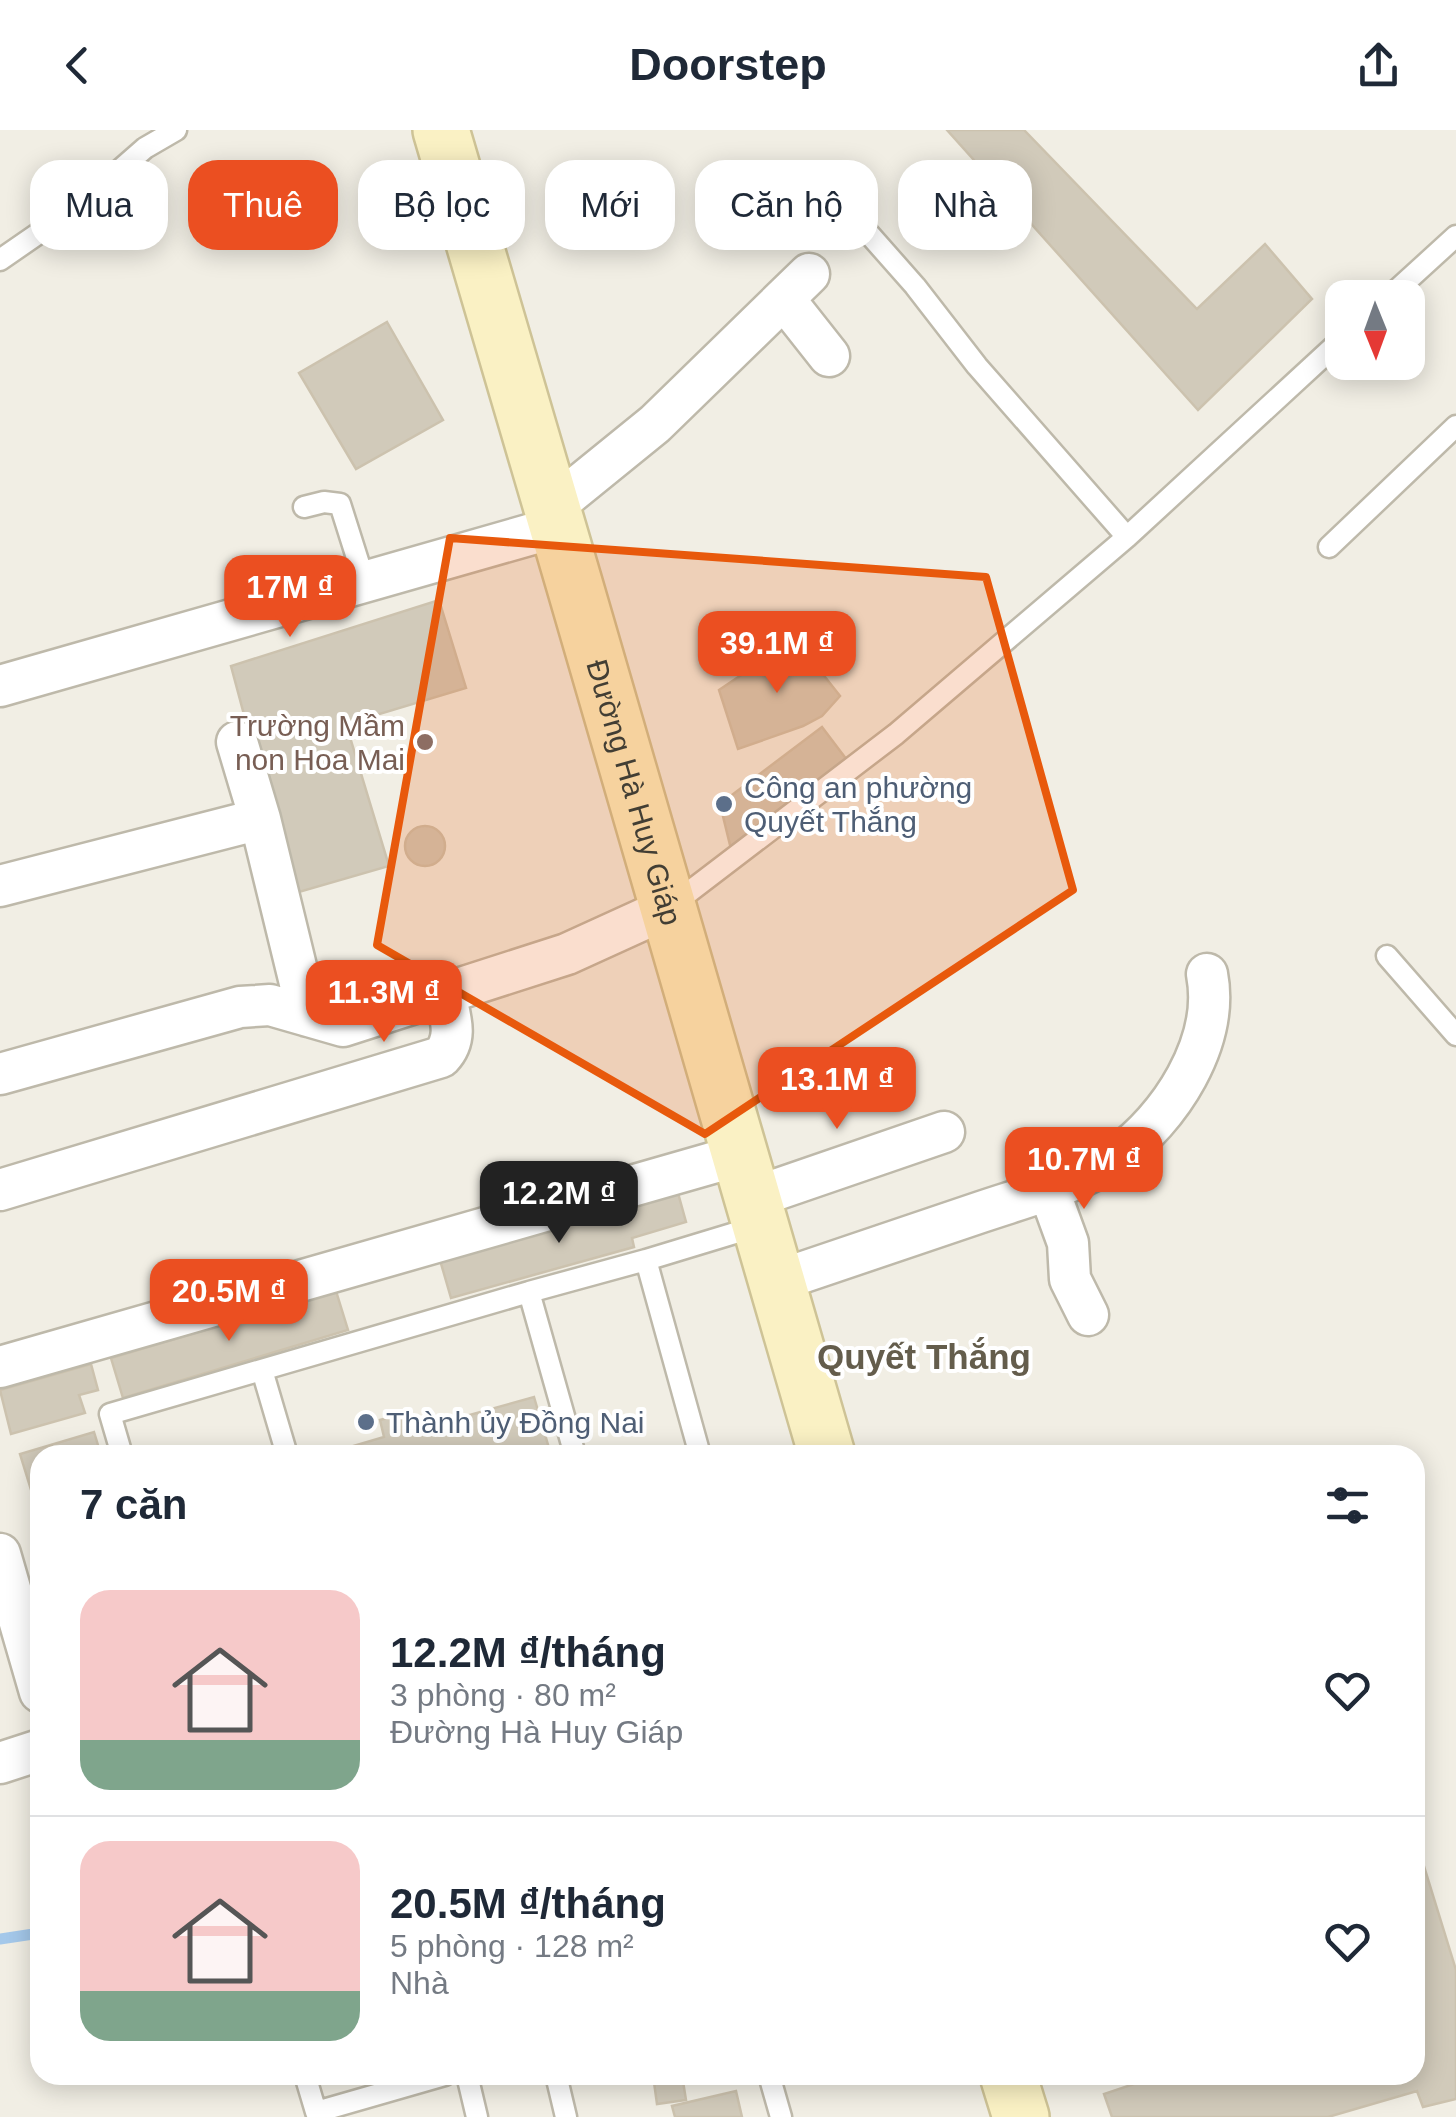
<!DOCTYPE html>
<html lang="vi">
<head>
<meta charset="utf-8">
<style>
  :root { --surface:#fff; --page:#f2f2f3; --text:#1f2937; --muted:#747a83; --line:#e0e1e3; --accent:#eb4f21 }
  body { margin:0; font-family:Helvetica,sans-serif; background:var(--page); color:var(--text); height:100vh; display:flex; flex-direction:column; font-size:38px; white-space:nowrap }
  * { box-sizing:border-box; margin:0 }
  p { font-size:32px; color:var(--muted) }
  .icon { flex:none; width:55px; height:55px; fill:none; stroke:currentColor; stroke-width:2; stroke-linecap:round; stroke-linejoin:round }
  .map { position:relative; flex:1; overflow:hidden }
  .panel { position:absolute; left:30px; top:1315px; width:1395px; height:640px; display:flex; flex-direction:column; background:var(--surface); border-radius:30px; box-shadow:0 5px 25px #0003 }
  .panel>* { flex:none }
  .top-card { position:absolute; left:30px; top:30px; width:1398px; height:90px; display:flex; gap:20px }
  .needle { width:65px; rotate:179deg }
  .fabs { position:absolute; left:1325px; top:150px; display:grid; gap:20px }
  .fabs a { display:grid; place-items:center; width:100px; height:100px; border-radius:20px; background:var(--surface); box-shadow:0 5px 25px #0003; font-size:50px }
  .price { position:absolute; translate:-50% -85px; padding:0 22px; border-radius:20px; background:var(--accent); color:#fff; font-size:32px; line-height:65px; filter:drop-shadow(0 2px 5px #0008) }
  .price::after { content:''; position:absolute; left:50%; top:60px; width:30px; height:22px; margin-left:-15px; background:inherit; clip-path:polygon(0 0,100% 0,50% 100%) }
  .price.on { background:#222; color:#fff }
  ul { padding:0; list-style:none }
  li { display:flex; align-items:center; gap:30px; height:250px; padding:0 50px }
  li+li { border-top:2px solid var(--line) }
  li span { display:grid; place-items:center; flex:none; width:280px; height:200px; border-radius:30px; color:#555 }
  li>.icon { margin-inline-start:auto }
  span .icon { width:120px; height:120px; fill:#fffc; stroke-width:1 }
  li b { font-size:42px }
  h2 { display:flex; justify-content:space-between; align-items:center; height:120px; padding:0 50px; font-size:42px }
  .pill { padding:0 35px; border-radius:30px; background:var(--surface); box-shadow:0 5px 25px #0003; font-size:35px; line-height:90px }
  .pill.on { background:var(--accent); color:#fff }
  header { display:flex; justify-content:space-between; align-items:center; height:130px; padding:0 50px; background:var(--surface); font-size:45px; font-weight:700 }
  .map>svg:first-child { display:block }
</style>
</head>
<body>
<header><svg class="icon" aria-label="back" viewBox="0 0 24 24"><path d="M15 5l-7 7 7 7"/></svg>Doorstep<svg class="icon" aria-label="share" viewBox="0 0 24 24"><path d="M12 15V3M7 8l5-5 5 5M5 13v7h14v-7"/></svg></header>
<div class="map">
<svg width="1456" height="1987" viewBox="0 0 1456 1987">
  <rect width="100%" height="100%" fill="#f1eee4"/>
  <g fill="none" stroke-linecap="round" stroke-linejoin="round">
    <path stroke="#a4c8ea" stroke-width="11" d="M0 1809 40 1803"/>
  </g>
  <path fill="#d1caba" stroke="#ccc2ae" stroke-width="2.5" d="M947 0H1024L1197 179 1265 114 1312 169 1198 280Z
    M387 192 443 290 356 339 299 243Z
    M439 470 466 558 346 594 389 736 292 764 231 536Z
    M795 509 840 566 822 586 803 596 738 619 719 560Z
    M822 597 847 630 731 719 720 674Z
    M405 716a20 20 0 1 1 40 0a20 20 0 1 1-40 0Z
    M678 1063 686 1092 632 1108 634 1117 451 1168 440 1130Z
    M336 1161 348 1200 123 1268 111 1228Z
    M91 1234 98 1260 79 1265 85 1283 11 1304 0 1260Z
    M534 1267 551 1325H323L384 1307 380 1290 407 1283 412 1301Z
    M94 1302 101 1325H40V1389L20 1324Z
    M1415 1707 1456 1840V1969L1423 1977 1417 1961 1328 1987H1112L1104 1964 1146 1950 1144 1945H1415Z
    M653 1945H682L686 1970 657 1974Z
    M736 1961 742 1987H675L672 1976Z"/>
  <g fill="none" stroke-linecap="round" stroke-linejoin="round">
    <g stroke="#beb9aa" stroke-width="25">
      <path id="lane" d="M832 62 915 156 977 236 1127 407
        M0 130 81 74 145 18 176 0
        M1388 168 1456 106
        M304 377 324 372 340 374 365 453
        M1329 417 1456 296
        M672 775 896 604 1127 407 1342 209
        M1387 826 1456 905
        M646 1130 758 1096
        M262 1240 287 1325
        M122 1325 110 1284 529 1162
        M575 1325 529 1162 646 1130 700 1325
        M305 1945 316 1982 445 1945
        M467 1945 477 1987
        M556 1945 566 1987
        M769 1945 781 1987"/>
    </g>
    <g stroke="#beb9aa" stroke-width="45">
      <path id="street" d="M784 169 829 226
        M554 376 655 294 809 144
        M0 556 560 396
        M237 612 260 689 308 886
        M0 756 260 689
        M0 944 240 877 270 875 343 896 567 824 668 778
        M1048 1058 1068 1113 1070 1149 1088 1185
        M0 1060 441 927C459 908 450 887 445 864
        M752 1068 944 1002
        M777 1151C845 1128 913 1105 981 1082 1025 1067 1077 1054 1116 1027 1170 989 1220 912 1207 844
        M0 1237 740 1025
        M0 1424 40 1562
        M0 1633 40 1620"/>
    </g>
    <g stroke="#cec396" stroke-width="60">
      <g id="secondary">
        <path id="s1" d="M441 0C572 441 698 883 827 1325"/>
        <path d="M1008 1945 1021 1987"/>
      </g>
    </g>
    <use href="#lane" stroke="#fff" stroke-width="20"/>
    <use href="#street" stroke="#fff" stroke-width="40"/>
    <use href="#secondary" stroke="#faf1c4" stroke-width="55"/>
  </g>
  <path fill="#e8590c" fill-opacity="0.2" stroke="#e8590c" stroke-width="8" stroke-linejoin="round" d="M450 408 986 447 1073 760 705 1004 377 815Z"/>
  <circle fill="#8d6e63" stroke="#fff" stroke-width="4" cx="425" cy="612" r="10"/>
  <g fill="#5c6f8a" stroke="#fff" stroke-width="4">
    <circle cx="724" cy="674" r="10"/>
    <circle cx="366" cy="1292" r="10"/>
  </g>
  <g text-anchor="middle" dominant-baseline="central" stroke-width="8" stroke-linejoin="round" paint-order="stroke">
    <g font-size="30" fill="#785e54" stroke="#fff" text-anchor="end">
      <text x="405" y="595">Trường Mầm<tspan x="405" dy="34">non Hoa Mai</tspan></text>
    </g>
    <g font-size="30" fill="#4e5e75" stroke="#fff" text-anchor="start">
      <text x="744" y="657">Công an phường<tspan x="744" dy="34">Quyết Thắng</tspan></text>
      <text x="386" y="1292">Thành ủy Đồng Nai</text>
    </g>
    <g font-size="30" fill="#423e34" stroke="#fff">
      <text stroke="none"><textPath href="#s1" startOffset="690">Đường Hà Huy Giáp</textPath></text>
    </g>
    <g font-size="35" font-weight="bold" fill="#645d4c" stroke="#fff">
      <text x="924" y="1226">Quyết Thắng</text>
    </g>
  </g>
</svg>
<div class="fabs">
<a><svg class="needle" viewBox="-14 -14 28 28"><path d="M0-13l5 13h-10z" fill="#e53935"/><path d="M0 13l5-13h-10z" fill="#747a83"/></svg></a>
</div>
<b class="price" style="left:290px;top:510px">17M ₫</b>
<b class="price" style="left:777px;top:566px">39.1M ₫</b>
<b class="price" style="left:384px;top:915px">11.3M ₫</b>
<b class="price" style="left:837px;top:1002px">13.1M ₫</b>
<b class="price" style="left:1084px;top:1082px">10.7M ₫</b>
<b class="price on" style="left:559px;top:1116px">12.2M ₫</b>
<b class="price" style="left:229px;top:1214px">20.5M ₫</b>
<div class="top-card">
<a class="pill">Mua</a>
<a class="pill on">Thuê</a>
<a class="pill">Bộ lọc</a>
<a class="pill">Mới</a>
<a class="pill">Căn hộ</a>
<a class="pill">Nhà</a>
</div>
<section class="panel">
<h2>7 căn<svg class="icon" aria-label="filters" viewBox="0 0 24 24"><path d="M4 7h16M4 17h16"/><circle cx="9" cy="7" r="2"/><circle cx="15" cy="17" r="2"/></svg></h2>
<ul>
<li><span style="background:linear-gradient(#f6c9c9 75%,#7fa58c 0)"><svg class="icon" aria-label="home" viewBox="0 0 24 24"><path d="M3 11l9-7 9 7M6 9v11h12V9"/></svg></span><div><b>12.2M ₫/tháng</b><p>3 phòng · 80 m²</p><p>Đường Hà Huy Giáp</p></div><svg class="icon" aria-label="heart" viewBox="0 0 24 24"><path d="M12 20l-8-8c-3-5 5-10 8-4 3-6 11-1 8 4z"/></svg></li>
<li><span style="background:linear-gradient(#f6c9c9 75%,#7fa58c 0)"><svg class="icon" aria-label="home" viewBox="0 0 24 24"><path d="M3 11l9-7 9 7M6 9v11h12V9"/></svg></span><div><b>20.5M ₫/tháng</b><p>5 phòng · 128 m²</p><p>Nhà</p></div><svg class="icon" aria-label="heart" viewBox="0 0 24 24"><path d="M12 20l-8-8c-3-5 5-10 8-4 3-6 11-1 8 4z"/></svg></li>
</ul>
</section>
</div>
</body>
</html>
